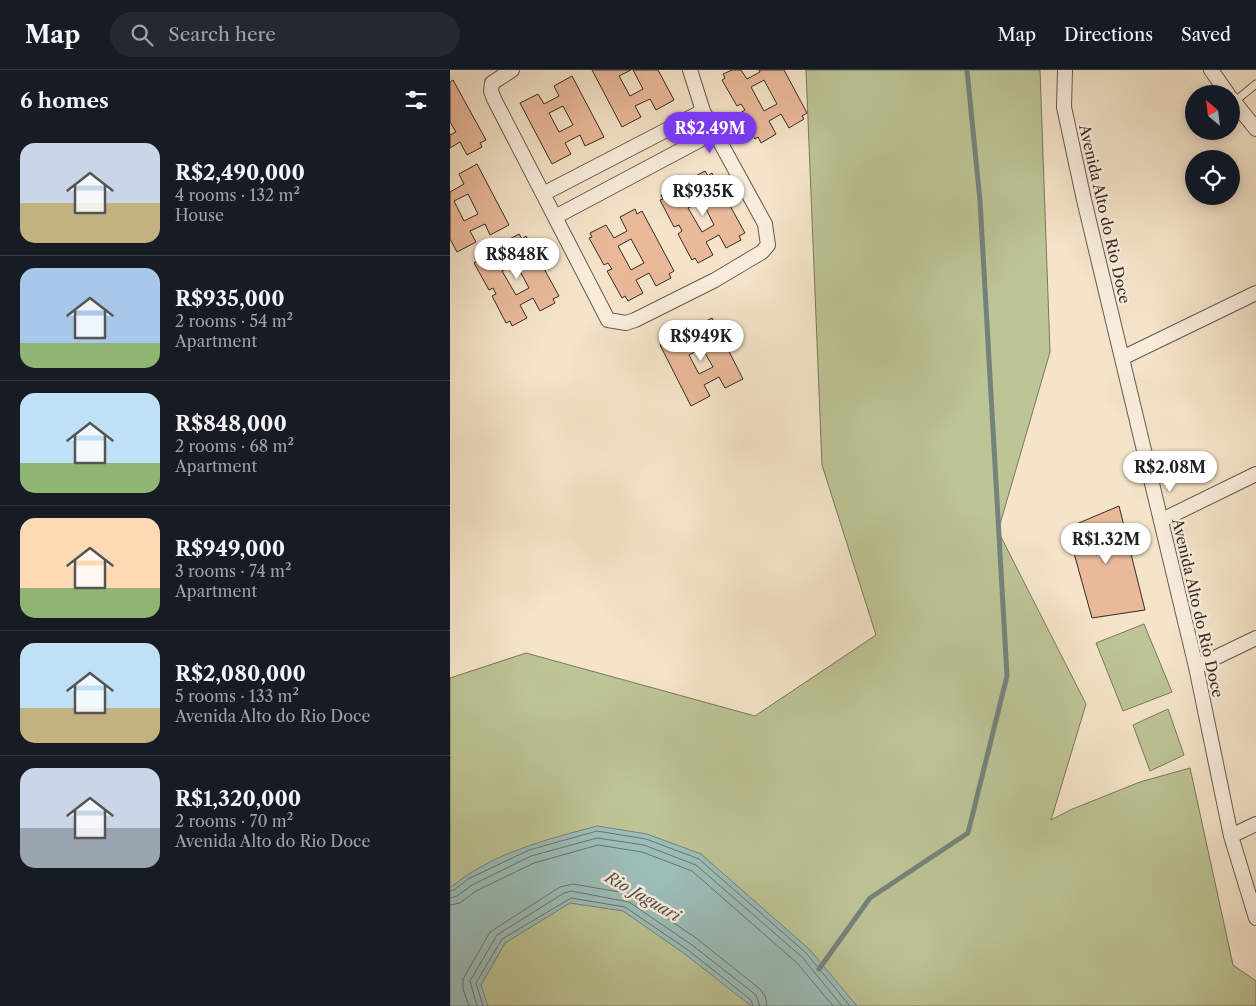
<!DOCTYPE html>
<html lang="en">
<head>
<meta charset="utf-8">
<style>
  :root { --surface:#171b24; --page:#242831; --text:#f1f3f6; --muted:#9ea1a6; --line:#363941; --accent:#7c3aed }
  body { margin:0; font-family:"Libre Caslon Text",serif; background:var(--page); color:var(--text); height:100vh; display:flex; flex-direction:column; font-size:19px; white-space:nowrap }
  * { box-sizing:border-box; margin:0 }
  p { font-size:16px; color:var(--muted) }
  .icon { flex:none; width:28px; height:28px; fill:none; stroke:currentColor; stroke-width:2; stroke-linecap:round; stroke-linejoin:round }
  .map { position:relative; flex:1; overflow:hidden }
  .details { display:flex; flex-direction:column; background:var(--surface); width:450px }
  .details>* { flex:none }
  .needle { width:32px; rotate:332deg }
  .fabs { position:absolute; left:735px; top:15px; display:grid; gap:10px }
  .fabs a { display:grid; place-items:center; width:55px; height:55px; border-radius:50%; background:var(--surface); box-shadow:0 2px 12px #0003; font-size:25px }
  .price { position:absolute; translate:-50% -42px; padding:0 11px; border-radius:18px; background:#fff; color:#222; font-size:16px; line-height:32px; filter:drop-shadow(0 1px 2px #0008) }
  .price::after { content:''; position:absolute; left:50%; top:30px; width:15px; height:11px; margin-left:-8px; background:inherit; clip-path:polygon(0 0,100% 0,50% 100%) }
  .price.active { background:var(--accent); color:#fff }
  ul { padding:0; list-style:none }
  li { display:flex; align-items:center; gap:15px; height:125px; padding:0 20px }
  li+li { border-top:1px solid var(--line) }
  li span { display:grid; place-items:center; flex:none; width:140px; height:100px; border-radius:15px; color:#555 }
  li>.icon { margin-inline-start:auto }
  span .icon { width:60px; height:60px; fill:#fffc; stroke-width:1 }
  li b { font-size:21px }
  h2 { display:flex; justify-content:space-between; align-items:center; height:60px; padding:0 20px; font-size:21px }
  header { display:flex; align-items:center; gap:30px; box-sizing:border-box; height:70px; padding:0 25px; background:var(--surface); border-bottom:1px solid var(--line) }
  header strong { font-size:24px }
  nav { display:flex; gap:28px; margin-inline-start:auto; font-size:18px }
  .search { width:350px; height:45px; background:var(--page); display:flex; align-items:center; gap:12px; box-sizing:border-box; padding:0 18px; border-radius:28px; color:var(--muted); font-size:19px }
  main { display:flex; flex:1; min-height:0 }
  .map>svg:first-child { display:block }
</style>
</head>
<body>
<header>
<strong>Map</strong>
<div class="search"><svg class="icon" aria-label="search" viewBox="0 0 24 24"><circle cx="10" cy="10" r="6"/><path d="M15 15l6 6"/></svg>Search here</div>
<nav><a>Map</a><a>Directions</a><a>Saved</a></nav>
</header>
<main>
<section class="details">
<h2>6 homes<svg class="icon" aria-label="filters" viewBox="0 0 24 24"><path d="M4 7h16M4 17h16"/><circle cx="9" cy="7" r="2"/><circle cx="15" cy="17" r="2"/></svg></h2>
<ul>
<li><span style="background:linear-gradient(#c9d6e8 60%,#c2b280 0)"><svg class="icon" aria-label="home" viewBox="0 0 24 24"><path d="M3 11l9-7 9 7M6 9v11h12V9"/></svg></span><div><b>R$2,490,000</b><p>4 rooms · 132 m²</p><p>House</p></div></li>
<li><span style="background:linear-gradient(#a9c7e8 75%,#8fb573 0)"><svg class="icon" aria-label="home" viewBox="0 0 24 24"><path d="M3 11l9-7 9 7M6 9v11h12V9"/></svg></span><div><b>R$935,000</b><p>2 rooms · 54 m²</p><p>Apartment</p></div></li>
<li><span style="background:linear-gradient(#bfe0f5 70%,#8fb573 0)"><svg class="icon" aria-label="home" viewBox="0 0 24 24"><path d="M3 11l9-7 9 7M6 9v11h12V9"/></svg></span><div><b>R$848,000</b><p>2 rooms · 68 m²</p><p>Apartment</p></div></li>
<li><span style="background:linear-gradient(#ffd9b3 70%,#8fb573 0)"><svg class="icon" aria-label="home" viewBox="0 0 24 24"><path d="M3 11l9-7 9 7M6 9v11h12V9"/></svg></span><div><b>R$949,000</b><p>3 rooms · 74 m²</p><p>Apartment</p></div></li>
<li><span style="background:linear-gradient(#bfe0f5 65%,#c2b280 0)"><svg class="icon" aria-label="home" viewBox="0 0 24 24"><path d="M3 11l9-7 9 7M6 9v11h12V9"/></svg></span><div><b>R$2,080,000</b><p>5 rooms · 133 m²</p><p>Avenida Alto do Rio Doce</p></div></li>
<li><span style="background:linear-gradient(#c9d6e8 60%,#9aa5b1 0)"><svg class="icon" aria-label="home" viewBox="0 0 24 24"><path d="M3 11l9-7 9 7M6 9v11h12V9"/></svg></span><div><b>R$1,320,000</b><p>2 rooms · 70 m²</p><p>Avenida Alto do Rio Doce</p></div></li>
</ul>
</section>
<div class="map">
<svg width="806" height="936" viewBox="0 0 806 936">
  <rect width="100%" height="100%" fill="#f5e4c9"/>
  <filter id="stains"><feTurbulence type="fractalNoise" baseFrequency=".004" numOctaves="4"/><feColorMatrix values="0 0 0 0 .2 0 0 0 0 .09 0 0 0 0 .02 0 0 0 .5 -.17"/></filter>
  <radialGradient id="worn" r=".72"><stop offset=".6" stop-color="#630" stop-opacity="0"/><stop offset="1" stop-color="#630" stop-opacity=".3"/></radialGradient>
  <path fill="#bdc495" stroke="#7a785e" d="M356 0H590L600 282 548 461 636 634 601 750 620 740 690 712 740 698 783 895 806 911V936H0V608L76 583 305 646 426 565 372 395Z
    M694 554 722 622 673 641 646 573Z
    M718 639 734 685 700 701 683 655Z"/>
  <path fill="#9cbeb9" stroke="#74837e" d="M147 756 197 764 251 784 360 880 407 936H301L235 884 173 841 120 833 55 873 31 915 38 936H0V818C42 783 95 770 147 756Z"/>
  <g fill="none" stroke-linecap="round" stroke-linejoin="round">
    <path stroke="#6a7470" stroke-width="1" d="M0 821 4 820 18 809 79 780 147 761 196 769 249 789 356 883 400 936
      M0 828 7 826 22 815 81 786 147 768 194 775 246 795 352 887 392 936
      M0 835 10 833 26 821 84 793 148 775 192 782 242 801 347 893 383 936
      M19 936 13 919V909L40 862 110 817 123 814 181 824 246 868 310 919 315 926 317 936
      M27 936 20 911 47 865 114 823 121 821 179 832 242 875 306 925 310 936
      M33 936 26 913 52 869 121 828 175 837 238 880 301 930 303 936"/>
    <path stroke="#74837e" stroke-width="5" d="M369 899 420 828 518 763 557 606 530 131 517 0"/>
  </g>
  <path fill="#eab99a" stroke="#382b26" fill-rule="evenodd" d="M142 0H181L169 6 180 26 193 19 183 0H208L224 30 206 40 200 29 185 36 191 47 172 57Z
    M282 0H291L297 9 310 2 309 0H334L357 43 352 46 354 49 339 58 331 44 319 51 326 64 311 73 308 67 305 69 290 43 295 40 291 34 287 36 272 10 275 8 273 4ZM314 10 327 34 314 41 301 17Z
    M122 6 154 67 135 76 130 65 115 73 121 84 102 94 70 33 88 24 94 34 109 26 104 16ZM113 36 123 55 109 62 99 43Z
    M3 10 36 70 30 73 32 77 17 85 10 72 0 78V65L6 62 0 52V12Z
    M27 94 59 155 40 165 35 154 20 161 26 172 7 182 0 169V122L14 114 9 104ZM18 124 28 144 14 151 4 131Z
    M255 101 258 106 262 103 295 163 289 166 291 170 276 178 269 165 256 172 263 185 248 193 245 188 242 190 228 164 232 161 229 155 224 157 210 130 213 129 211 125 226 117 234 131 248 123 240 109ZM252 131 264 155 252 162 238 138Z
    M185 139 187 144 192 141 224 201 219 204 221 208 206 216 199 203 186 210 193 223 178 231 175 226 172 228 157 201 162 199 158 193 154 195 139 168 142 167 140 163 156 155 164 168 177 161 170 147ZM181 169 194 193 181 200 168 176Z
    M69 164 72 169 76 166 109 226 103 229 105 233 90 241 83 228 70 235 77 248 62 256 60 251 56 253 42 226 46 224 43 218 39 220 24 193 27 191 25 188 41 179 48 193 62 186 54 172ZM66 194 79 218 66 225 52 201Z
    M262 248 293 309 275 318 269 307 254 315 260 326 241 336 210 275 228 266 233 276 249 268 243 258ZM252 278 263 297 249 304 239 285Z
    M669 436 695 540 642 548 617 458Z"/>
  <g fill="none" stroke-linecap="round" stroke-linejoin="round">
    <g stroke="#67594f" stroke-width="9">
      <path id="service" d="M784 32 806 14"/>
    </g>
    <g stroke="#67594f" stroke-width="16">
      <path id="minor" d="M62 0 42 13 41 21 44 29 158 250 176 253 185 250 265 210 312 182 318 175 315 154 253 41 240 0
        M615 0 614 37 634 130 746 597 781 766 806 848
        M761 0 778 24
        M781 28 806 59
        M93 124 253 41
        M105 147 265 62
        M672 288 806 223
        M712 450 806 404
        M746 597 806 568
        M781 766 806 754"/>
    </g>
    <use href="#service" stroke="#f8eddc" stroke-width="7"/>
    <use href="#minor" stroke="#f8eddc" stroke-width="14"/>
  </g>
  <g text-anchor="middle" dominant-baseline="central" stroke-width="5" stroke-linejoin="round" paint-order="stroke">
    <g font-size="15" fill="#382b26" stroke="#f8eddc">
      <text transform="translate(655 144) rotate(77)">Avenida Alto do Rio Doce</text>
      <text transform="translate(748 538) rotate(77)">Avenida Alto do Rio Doce</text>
    </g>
    <g font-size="16" font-style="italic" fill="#51504b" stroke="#f8eddc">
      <text transform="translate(193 826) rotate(30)">Rio Jaguari</text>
    </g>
  </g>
  <rect width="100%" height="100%" filter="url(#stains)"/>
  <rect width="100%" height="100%" fill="url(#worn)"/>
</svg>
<div class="fabs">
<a><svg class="needle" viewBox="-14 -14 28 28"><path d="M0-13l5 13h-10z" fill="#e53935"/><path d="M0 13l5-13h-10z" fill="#9ea1a6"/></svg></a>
<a><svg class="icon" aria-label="locate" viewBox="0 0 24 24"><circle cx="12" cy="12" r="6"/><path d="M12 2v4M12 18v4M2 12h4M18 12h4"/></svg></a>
</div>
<b class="price active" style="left:260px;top:84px">R$2.49M</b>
<b class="price" style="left:253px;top:147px">R$935K</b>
<b class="price" style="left:67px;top:210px">R$848K</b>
<b class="price" style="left:251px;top:292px">R$949K</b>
<b class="price" style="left:720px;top:423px">R$2.08M</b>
<b class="price" style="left:656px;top:495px">R$1.32M</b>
</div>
</main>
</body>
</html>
